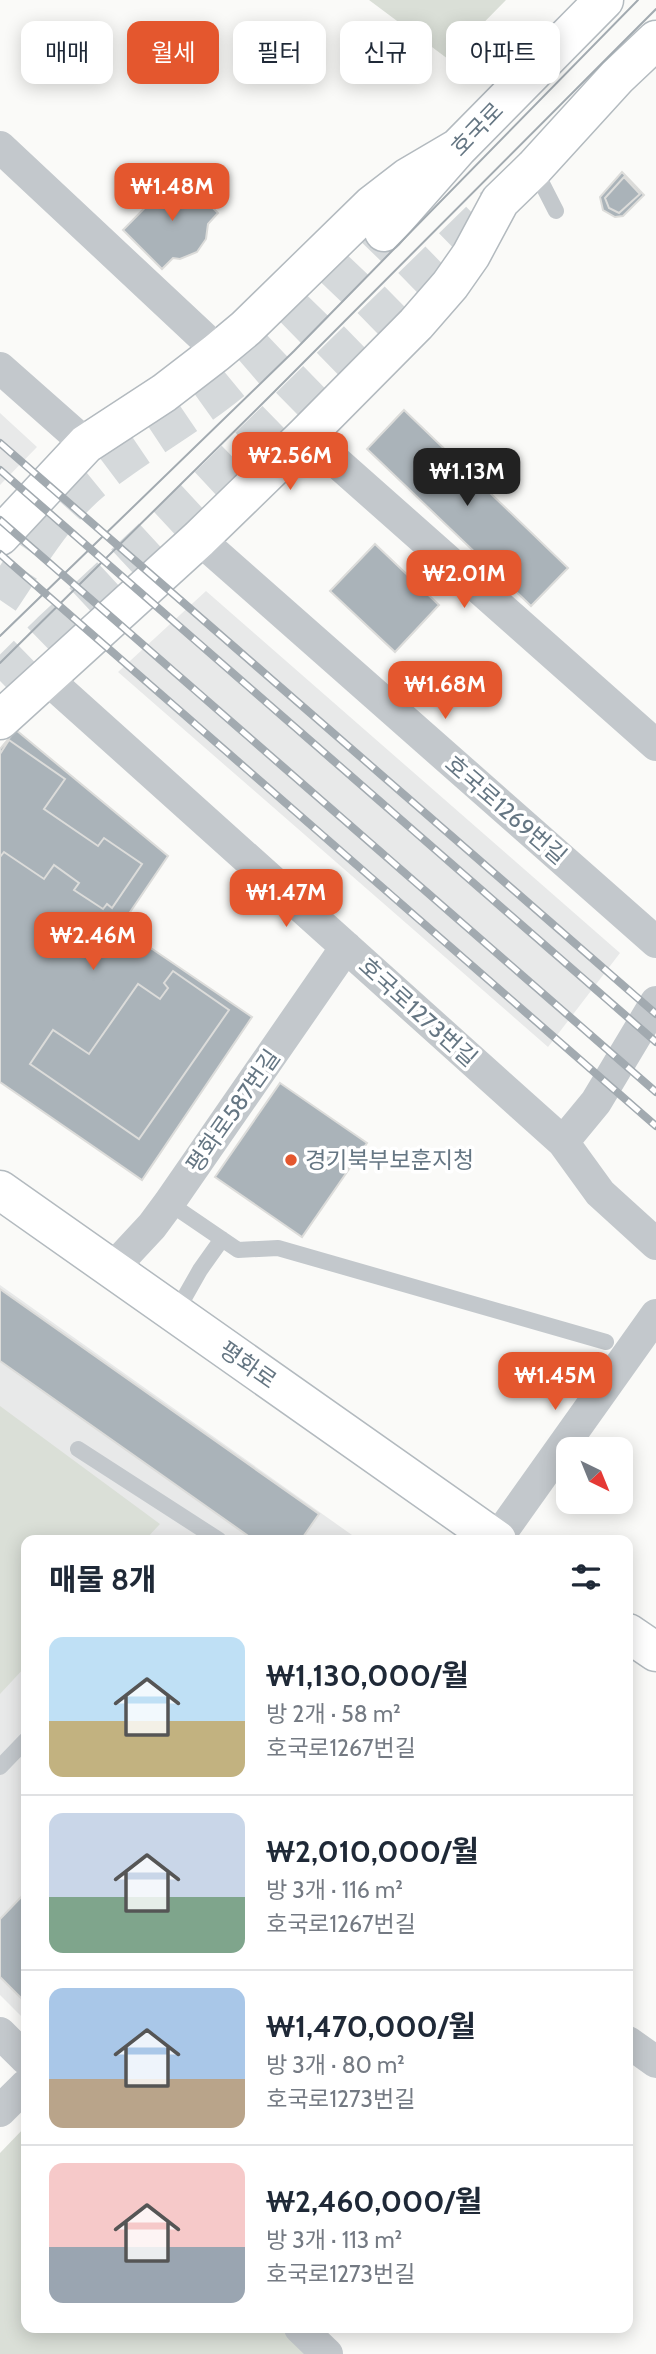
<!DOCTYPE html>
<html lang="ko">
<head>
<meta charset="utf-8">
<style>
  :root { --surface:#fff; --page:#f6f6f7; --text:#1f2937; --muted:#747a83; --line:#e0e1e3; --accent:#e4572e }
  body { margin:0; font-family:Cabin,"Noto Sans KR",sans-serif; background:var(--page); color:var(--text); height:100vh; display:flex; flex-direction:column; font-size:26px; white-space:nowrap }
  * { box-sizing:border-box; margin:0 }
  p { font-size:23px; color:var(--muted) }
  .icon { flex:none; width:38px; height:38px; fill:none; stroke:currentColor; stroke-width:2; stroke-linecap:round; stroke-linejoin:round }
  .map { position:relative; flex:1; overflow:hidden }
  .drawer { position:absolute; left:21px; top:1535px; width:612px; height:798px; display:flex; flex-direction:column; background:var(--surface); border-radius:14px; box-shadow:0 4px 18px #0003 }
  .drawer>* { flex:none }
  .top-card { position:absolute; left:21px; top:21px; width:614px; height:63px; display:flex; gap:14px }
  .needle { width:46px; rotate:137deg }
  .controls { position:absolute; left:556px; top:1437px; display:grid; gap:14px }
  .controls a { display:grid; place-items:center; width:77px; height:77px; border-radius:14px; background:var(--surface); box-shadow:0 4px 18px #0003; font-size:35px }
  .price { position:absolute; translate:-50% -60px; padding:0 16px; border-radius:14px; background:var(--accent); color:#fff; font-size:23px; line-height:46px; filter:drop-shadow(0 2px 4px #0008) }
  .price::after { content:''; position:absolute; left:50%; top:42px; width:21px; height:16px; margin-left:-10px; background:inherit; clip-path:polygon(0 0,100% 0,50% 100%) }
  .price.on { background:#222; color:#fff }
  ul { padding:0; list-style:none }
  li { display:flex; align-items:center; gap:21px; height:175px; padding:0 28px }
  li+li { border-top:2px solid var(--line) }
  li span { display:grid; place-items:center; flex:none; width:196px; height:140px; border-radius:14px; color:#555 }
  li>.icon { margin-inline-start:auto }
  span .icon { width:84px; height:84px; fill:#fffc; stroke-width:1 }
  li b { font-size:30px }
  h2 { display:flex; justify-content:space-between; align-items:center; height:84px; padding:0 28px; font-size:30px }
  .pill { padding:0 24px; border-radius:14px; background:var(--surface); box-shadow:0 4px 18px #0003; font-size:24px; line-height:63px }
  .pill.on { background:var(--accent); color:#fff }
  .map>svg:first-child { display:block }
</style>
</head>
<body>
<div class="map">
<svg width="656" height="2354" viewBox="0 0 656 2354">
  <rect width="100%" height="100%" fill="#fafaf8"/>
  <path fill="#e8e9e9" d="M0 413 37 447 0 485Z
    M206 591 620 953 548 1047 118 672Z
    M0 1285 359 1540H26V2021L0 1995Z"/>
  <path fill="#dadfd7" d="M369 0H506L448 59Z
    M0 1406 160 1524 145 1540H26V1666L0 1694Z
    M26 2126V2328H280L307 2354H0V2153Z"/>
  <path fill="#aab3b9" stroke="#dcdcda" stroke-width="2" d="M622 172 644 195 623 216 615 217 603 210 600 197Z
    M178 174 218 213 208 224 206 239 197 252 180 259 173 258 162 269 123 230Z
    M624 177 640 194 619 213 609 208 605 198Z
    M404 410 568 568 531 606 367 449Z
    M375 544 439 605 395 652 330 591Z
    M16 730 168 856 120 927 252 1017 142 1180 0 1082V749Z
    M9 740 65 779 44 809 98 846 104 838 142 864 112 908 107 904 103 909 74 890 79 883 54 865 44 879 4 852 0 857V754Z
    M173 971 229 1010 139 1139 30 1064 53 1030 89 1054 138 984 160 999 168 988 164 983Z
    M280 1083 367 1143 302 1237 215 1177Z
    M0 1289 319 1514 301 1540H254L0 1361Z
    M26 1892V2003L0 1977V1919Z"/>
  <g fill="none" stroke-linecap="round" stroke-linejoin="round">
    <path stroke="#d5d9db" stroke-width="38" stroke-dasharray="38 19" stroke-linecap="butt" d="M0 600C28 559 55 511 95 479 141 442 195 414 241 374 292 331 337 280 384 232
      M0 681 50 632 215 479 495 205"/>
    <g stroke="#b3babf" stroke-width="41">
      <path id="secondary" d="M384 232 458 148 604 0
        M0 536 86 444 164 393 216 353 246 328 372 205 407 178 458 148
        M0 720 199 539 306 435 416 324 450 285 471 255 500 201 534 168 617 77 656 40
        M0 1190 497 1540
        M628 1633 656 1652"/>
    </g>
    <path stroke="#c3c8cc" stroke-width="16" d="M534 168 556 211
      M169 1203 238 1250 278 1248 606 1342
      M175 1314 200 1270 222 1239
      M78 1449 219 1540
      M0 1767 26 1740"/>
    <path stroke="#c3c8cc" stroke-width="32" d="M0 147 203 337 216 353
      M0 368 86 444
      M306 435 656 745
      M199 539 656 942
      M45 677 563 1142 600 1193 656 1244
      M563 1142 596 1102 656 1002
      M112 1269 152 1226 169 1203 346 947
      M496 1540 656 1315
      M0 2033 26 2059
      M628 2042 656 2062
      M0 2111 26 2085
      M300 2328 327 2354"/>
    <use href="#secondary" stroke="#fff" stroke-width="38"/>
    <path stroke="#a2aab0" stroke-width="2" d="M0 636 294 351 638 0
      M0 663 273 393 656 9"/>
    <g stroke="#a2aab0" stroke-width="8">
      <path id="rail" d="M0 443 656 1014
        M0 470 656 1042
        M0 520 656 1092
        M0 554 656 1126"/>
    </g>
    <use href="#rail" stroke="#fff" stroke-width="5" stroke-dasharray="16" stroke-linecap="butt"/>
  </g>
  <circle fill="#e4572e" stroke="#fff" stroke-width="2.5" cx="291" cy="1160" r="7"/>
  <g text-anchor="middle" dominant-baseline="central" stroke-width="7" stroke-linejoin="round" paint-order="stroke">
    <g font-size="23" fill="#657683" stroke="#fff">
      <text transform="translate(477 129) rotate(-46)">호국로</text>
      <text transform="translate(506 810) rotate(41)">호국로1269번길</text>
      <text transform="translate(418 1012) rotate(42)">호국로1273번길</text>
      <text transform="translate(233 1111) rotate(-55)">평화로587번길</text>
      <text transform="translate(248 1365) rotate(35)">평화로</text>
    </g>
    <g font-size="23" fill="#657683" stroke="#fff" text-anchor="start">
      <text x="305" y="1160">경기북부보훈지청</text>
    </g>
  </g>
</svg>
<div class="controls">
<a><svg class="needle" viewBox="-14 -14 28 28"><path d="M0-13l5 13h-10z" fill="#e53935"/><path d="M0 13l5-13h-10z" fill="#747a83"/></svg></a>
</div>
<b class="price" style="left:172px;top:223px">₩1.48M</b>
<b class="price" style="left:290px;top:492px">₩2.56M</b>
<b class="price on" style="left:467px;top:508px">₩1.13M</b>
<b class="price" style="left:464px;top:610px">₩2.01M</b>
<b class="price" style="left:445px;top:721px">₩1.68M</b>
<b class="price" style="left:286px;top:929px">₩1.47M</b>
<b class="price" style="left:93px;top:972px">₩2.46M</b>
<b class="price" style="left:555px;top:1412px">₩1.45M</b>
<div class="top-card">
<a class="pill">매매</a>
<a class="pill on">월세</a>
<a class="pill">필터</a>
<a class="pill">신규</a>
<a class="pill">아파트</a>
</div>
<section class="drawer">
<h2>매물 8개<svg class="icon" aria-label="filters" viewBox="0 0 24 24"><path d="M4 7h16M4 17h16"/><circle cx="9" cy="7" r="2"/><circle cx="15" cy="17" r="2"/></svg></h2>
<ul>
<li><span style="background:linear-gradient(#bfe0f5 60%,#c2b280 0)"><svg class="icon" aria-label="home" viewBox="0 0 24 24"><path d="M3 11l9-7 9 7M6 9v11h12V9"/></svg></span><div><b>₩1,130,000/월</b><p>방 2개 · 58 m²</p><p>호국로1267번길</p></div></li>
<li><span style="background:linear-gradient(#c9d6e8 60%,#7fa58c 0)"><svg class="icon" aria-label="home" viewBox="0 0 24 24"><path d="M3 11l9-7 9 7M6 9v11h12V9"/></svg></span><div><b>₩2,010,000/월</b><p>방 3개 · 116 m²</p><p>호국로1267번길</p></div></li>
<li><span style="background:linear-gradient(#a9c7e8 65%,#b9a48a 0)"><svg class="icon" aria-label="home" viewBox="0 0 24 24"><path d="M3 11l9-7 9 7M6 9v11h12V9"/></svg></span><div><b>₩1,470,000/월</b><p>방 3개 · 80 m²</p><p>호국로1273번길</p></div></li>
<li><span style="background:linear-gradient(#f6c9c9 60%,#9aa5b1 0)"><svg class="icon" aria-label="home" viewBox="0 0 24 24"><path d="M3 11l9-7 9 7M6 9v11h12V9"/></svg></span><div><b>₩2,460,000/월</b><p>방 3개 · 113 m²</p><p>호국로1273번길</p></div></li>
</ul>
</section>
</div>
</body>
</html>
